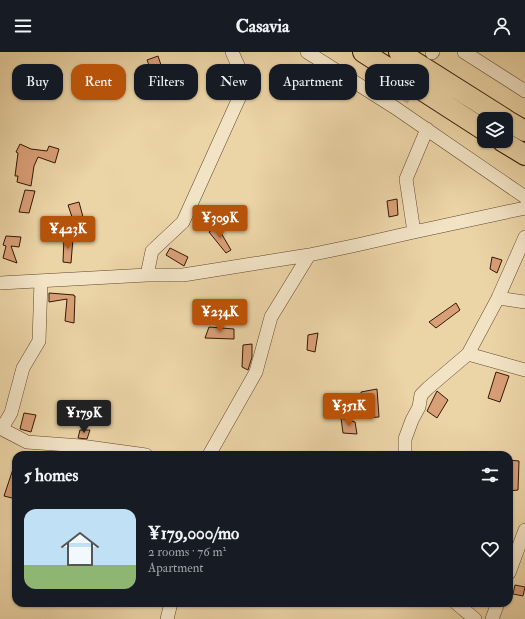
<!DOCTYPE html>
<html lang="en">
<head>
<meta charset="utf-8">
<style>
  :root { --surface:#171b24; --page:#242831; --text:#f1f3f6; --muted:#9ea1a6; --accent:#b45309 }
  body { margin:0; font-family:"IM FELL Double Pica",serif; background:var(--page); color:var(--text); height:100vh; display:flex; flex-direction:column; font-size:15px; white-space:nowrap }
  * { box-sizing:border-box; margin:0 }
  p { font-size:13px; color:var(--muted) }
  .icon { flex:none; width:22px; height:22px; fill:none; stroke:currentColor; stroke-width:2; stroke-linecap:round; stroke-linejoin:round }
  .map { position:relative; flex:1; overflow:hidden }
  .side { position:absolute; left:12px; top:399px; width:501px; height:156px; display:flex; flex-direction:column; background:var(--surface); border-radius:12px; box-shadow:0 1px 3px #0004 }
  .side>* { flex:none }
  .hud { position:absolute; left:12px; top:12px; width:501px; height:36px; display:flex; gap:8px }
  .buttons { position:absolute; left:477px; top:60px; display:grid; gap:8px }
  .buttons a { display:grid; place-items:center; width:36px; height:36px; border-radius:8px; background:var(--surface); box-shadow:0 1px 3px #0004; font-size:20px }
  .price { position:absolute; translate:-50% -34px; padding:0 9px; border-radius:4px; background:var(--accent); color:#fff; font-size:13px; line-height:26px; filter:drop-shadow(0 1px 2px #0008) }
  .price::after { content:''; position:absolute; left:50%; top:24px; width:12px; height:9px; margin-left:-6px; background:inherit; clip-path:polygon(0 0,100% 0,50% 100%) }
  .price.selected { background:#222; color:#fff }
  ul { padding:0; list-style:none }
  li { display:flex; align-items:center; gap:12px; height:100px; padding:0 12px }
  li span { display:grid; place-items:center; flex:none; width:112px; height:80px; border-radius:12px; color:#555 }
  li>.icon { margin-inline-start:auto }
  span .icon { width:48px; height:48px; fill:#fffc; stroke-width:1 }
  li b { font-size:17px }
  h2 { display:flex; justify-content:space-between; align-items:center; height:48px; padding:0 12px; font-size:17px }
  .pill { padding:0 14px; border-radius:12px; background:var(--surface); box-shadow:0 1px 3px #0004; font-size:14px; line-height:36px }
  .pill.selected { background:var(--accent); color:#fff }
  header { display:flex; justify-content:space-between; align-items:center; height:52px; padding:0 12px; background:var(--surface); font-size:18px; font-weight:700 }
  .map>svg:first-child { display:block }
</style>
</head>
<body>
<header><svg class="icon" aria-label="menu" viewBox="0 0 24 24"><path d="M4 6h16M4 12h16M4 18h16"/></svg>Casavia<svg class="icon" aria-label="person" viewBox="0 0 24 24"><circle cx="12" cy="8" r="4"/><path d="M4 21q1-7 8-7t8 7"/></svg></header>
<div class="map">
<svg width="525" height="567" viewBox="0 0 525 567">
  <rect width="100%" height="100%" fill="#ebd4a6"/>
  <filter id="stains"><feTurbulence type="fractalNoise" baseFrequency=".005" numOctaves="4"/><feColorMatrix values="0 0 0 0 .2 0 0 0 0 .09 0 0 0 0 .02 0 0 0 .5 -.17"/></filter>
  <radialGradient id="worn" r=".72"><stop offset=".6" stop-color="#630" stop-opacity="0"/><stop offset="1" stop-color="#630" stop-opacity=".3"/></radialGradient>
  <path fill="#d99f77" stroke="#351705" d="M158 4 163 19 153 23 147 8Z
    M20 92 31 97 47 99 49 94 59 97 55 111 38 105 34 114 31 134 17 130 18 124H15L18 101 16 100Z
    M25 138 35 139 29 161 19 160Z
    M397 147 398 163 389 165 387 149Z
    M79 150 83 165 73 168 68 153Z
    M217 174 231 198 226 201 209 180Z
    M6 184 21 185 19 195 11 194 17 211 3 206 6 194 3 193Z
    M64 186H73L71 211 63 210Z
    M170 196 188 205 184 214 166 203Z
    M492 205 502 208 497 221 490 217Z
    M49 241 74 243V244H75L74 271 65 269 67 247 49 250Z
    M456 251 460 258 436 276 429 270Z
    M209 275 234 277V287L205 286Z
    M318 281 315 300 307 298 308 283Z
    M252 292V305L248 318 242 315 243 293Z
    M496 320 509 324 500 350 488 346Z
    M377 337 379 365 363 366 361 340Z
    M437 339 448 348 437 366 427 359Z
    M24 361 36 363 31 380 20 377Z
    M341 366 355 370 357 382 343 381Z
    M80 378H90L87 387 78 386Z
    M509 408 519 409 518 438 509 439Z
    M14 414H16V447L4 444Z
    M515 533 525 535 523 544 513 542Z"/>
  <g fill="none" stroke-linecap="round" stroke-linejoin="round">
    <path stroke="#c7ae86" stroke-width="13" stroke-dasharray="13 6" stroke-linecap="butt" d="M402 48 416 26"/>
    <g stroke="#62462d" stroke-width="14">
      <path id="minor" d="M307 0 394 55 525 145
        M464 0 525 39
        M432 1 433 0
        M414 180 406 127 427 77
        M147 223 152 199 183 170 244 35 241 20 232 0
        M0 231 147 223H183L309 203 357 193 414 180 525 156
        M498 246 525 250
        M468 302 525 318
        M0 376 27 390 81 394 146 403
        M2 376 11 361 23 316 39 289 41 229
        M209 403 256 320 271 265 309 203
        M405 403V387L412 368 419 355 421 343 428 336 468 302 498 246 525 185
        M509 521 525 478
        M456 551 475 567
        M167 567 171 551
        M492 567 498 551"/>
    </g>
    <g stroke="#351705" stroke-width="22">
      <path id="highway" d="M363 0 484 78
        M399 0 505 67
        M506 68 525 79
        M502 89 525 103"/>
    </g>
    <use href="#minor" stroke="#f2e3c5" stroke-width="13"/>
    <use href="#highway" stroke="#ebd4a6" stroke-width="20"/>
  </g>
  <rect width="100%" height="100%" filter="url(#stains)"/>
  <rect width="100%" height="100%" fill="url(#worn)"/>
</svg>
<div class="buttons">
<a><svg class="icon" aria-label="layers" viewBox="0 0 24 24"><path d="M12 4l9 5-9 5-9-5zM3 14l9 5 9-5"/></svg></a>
</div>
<b class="price" style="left:220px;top:187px">¥309K</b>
<b class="price" style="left:68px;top:198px">¥423K</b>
<b class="price" style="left:220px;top:281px">¥234K</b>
<b class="price" style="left:349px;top:375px">¥351K</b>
<b class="price selected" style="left:84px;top:382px">¥179K</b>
<div class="hud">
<a class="pill">Buy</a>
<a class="pill selected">Rent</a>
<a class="pill">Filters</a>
<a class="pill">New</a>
<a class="pill">Apartment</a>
<a class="pill">House</a>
</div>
<section class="side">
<h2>5 homes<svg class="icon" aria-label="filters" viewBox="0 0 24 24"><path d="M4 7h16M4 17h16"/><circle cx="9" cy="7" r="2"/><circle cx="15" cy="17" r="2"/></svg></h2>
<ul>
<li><span style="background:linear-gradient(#bfe0f5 70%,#8fb573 0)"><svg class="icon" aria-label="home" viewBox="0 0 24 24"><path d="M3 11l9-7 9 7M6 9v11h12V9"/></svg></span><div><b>¥179,000/mo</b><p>2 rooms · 76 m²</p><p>Apartment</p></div><svg class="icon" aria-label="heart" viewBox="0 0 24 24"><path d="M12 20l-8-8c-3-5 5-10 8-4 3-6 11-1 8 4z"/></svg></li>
</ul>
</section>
</div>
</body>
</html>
